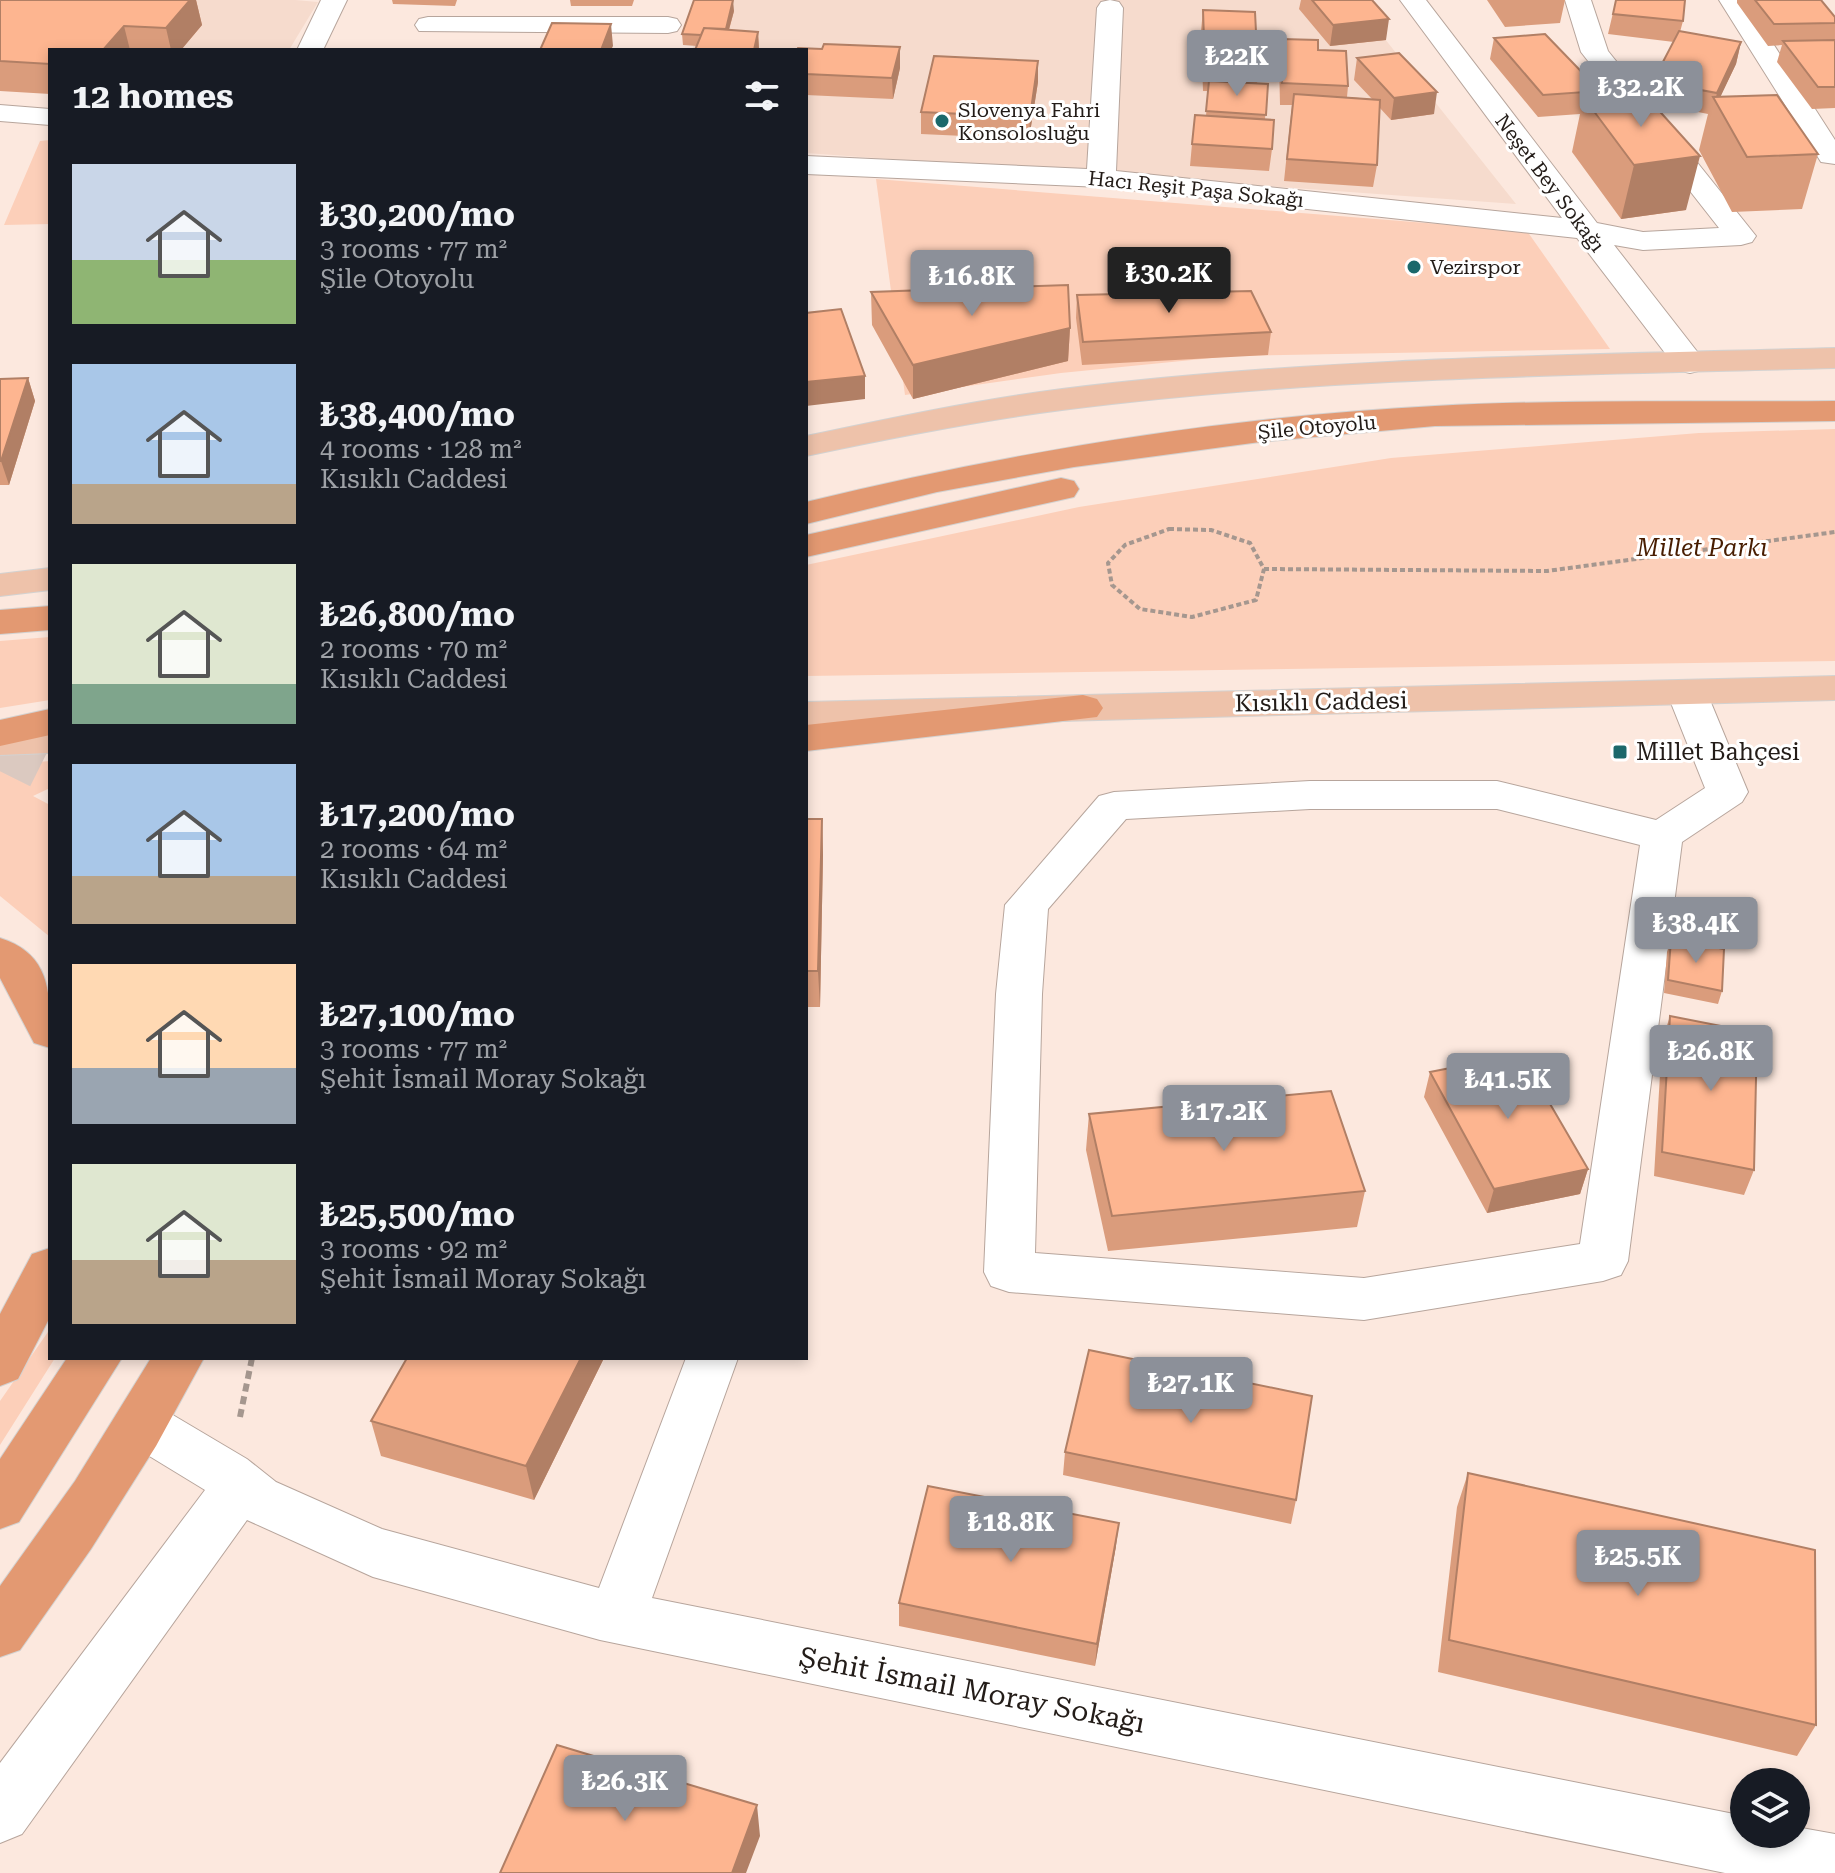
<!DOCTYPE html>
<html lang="en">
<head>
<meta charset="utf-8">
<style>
  :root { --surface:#171b24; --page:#20242c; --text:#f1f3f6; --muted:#9ea1a6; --accent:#8c9099 }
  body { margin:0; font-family:"Roboto Serif",serif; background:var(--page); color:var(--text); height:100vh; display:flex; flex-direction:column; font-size:30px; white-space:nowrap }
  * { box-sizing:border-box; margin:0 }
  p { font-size:26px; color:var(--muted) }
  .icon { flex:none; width:44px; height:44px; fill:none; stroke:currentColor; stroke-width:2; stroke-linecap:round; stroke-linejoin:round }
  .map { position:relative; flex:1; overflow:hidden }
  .sheet { position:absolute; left:48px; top:48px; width:760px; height:1312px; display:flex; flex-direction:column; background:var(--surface); border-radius:0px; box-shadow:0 4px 12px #0003 }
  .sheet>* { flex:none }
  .fabs { position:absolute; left:1730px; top:1768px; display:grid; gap:16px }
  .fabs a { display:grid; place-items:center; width:80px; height:80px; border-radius:50%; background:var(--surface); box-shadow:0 4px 12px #0003; font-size:40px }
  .price { position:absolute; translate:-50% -68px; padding:0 18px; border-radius:8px; background:var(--accent); color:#fff; font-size:26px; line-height:52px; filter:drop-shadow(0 2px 4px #0008) }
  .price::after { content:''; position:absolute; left:50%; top:48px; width:24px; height:18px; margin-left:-12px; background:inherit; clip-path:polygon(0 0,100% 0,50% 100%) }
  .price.selected { background:#222; color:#fff }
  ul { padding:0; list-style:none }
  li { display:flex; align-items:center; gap:24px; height:200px; padding:0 24px }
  li span { display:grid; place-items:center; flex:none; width:224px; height:160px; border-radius:0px; color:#555 }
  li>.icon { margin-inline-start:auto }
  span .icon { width:96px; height:96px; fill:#fffc; stroke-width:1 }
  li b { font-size:34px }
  h2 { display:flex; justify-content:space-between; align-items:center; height:96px; padding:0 24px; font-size:34px }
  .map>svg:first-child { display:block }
</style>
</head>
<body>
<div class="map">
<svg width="1835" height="1873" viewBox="0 0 1835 1873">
  <rect width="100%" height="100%" fill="#fce8de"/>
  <path fill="#f6dbcd" d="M0 0H295L318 2 289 50H50Z
    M709 0H1354L1516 204 806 153V50H692Z"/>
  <path fill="#fccfb9" d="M50 140V224L4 225 40 141Z
    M876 179 1527 231 1610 349 1232 356 1061 373 905 395Z
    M1835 429V661L806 676V565L1079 507 1391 458 1699 433Z
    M50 637V700L0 708V641Z
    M50 761V788L33 796 50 805V937L0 896V765Z
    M50 1329V1358H55L0 1445V1401Z"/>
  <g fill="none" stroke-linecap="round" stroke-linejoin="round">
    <path stroke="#dbc9c0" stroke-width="45" stroke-dasharray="45 22" stroke-linecap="butt" d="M0 746 50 771"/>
    <g stroke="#b7a59c" stroke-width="2">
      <path id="minor" d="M321 0H347L323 50H297Z
        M1110 0 1119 2 1123 8 1116 171 1562 218 1400 0H1426L1597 223 1643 232 1719 228 1581 52 1565 0H1591L1608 51 1756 236 1752 242 1741 245 1643 250 1614 245 1706 363 1702 370 1690 373 1678 370 1577 238 1101 187 806 174V156L1087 169 1097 8 1101 2Z
        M1719 0H1745L1835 140V164L1821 162Z
        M428 17H668L677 19 681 25 677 31 668 33 419 31 415 25 419 19Z
        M0 105 50 109V125L0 121Z
        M1687 681 1701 684 1707 693 1748 792 1742 802 1682 842 1628 1261 1621 1275 1603 1281 1364 1320 1009 1292 991 1286 984 1272 996 994 1005 905 1099 796 1114 792 1310 781H1497L1656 820 1705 788 1667 693 1673 684ZM1310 809H1497L1640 845 1580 1244 1364 1278 1035 1253 1042 994 1048 909 1126 819Z
        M686 1358H738L652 1598 1744 1816V1834H1796V1827L1835 1834V1873H1725L600 1640 373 1577 247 1520 22 1834 0 1843V1763L205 1490 123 1440 115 1424 123 1408 142 1401 161 1408 247 1459 276 1482 382 1529 599 1588Z"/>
    </g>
    <g stroke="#d3d2d1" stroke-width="2">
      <path id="major" d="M1835 348V368C1577 375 1318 377 1062 410 976 421 891 438 806 456V436C891 418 976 400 1062 389 1318 357 1577 355 1835 348Z
        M50 568V590L0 596V574Z
        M1835 676V700L806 728V702Z
        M50 727V753L0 755V729Z"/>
    </g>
    <g stroke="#d3d2d1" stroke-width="2">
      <path id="highway" d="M1835 401V421L1435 426 1260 442 1074 467 937 492 806 524V502C1012 452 1223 417 1435 406 1566 399 1703 402 1835 401Z
        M1061 478 1074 481 1079 489 1074 497 806 557V535Z
        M50 606V630L0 634V610Z
        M1083 695 1097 699 1103 708 1097 717 806 751V725Z
        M50 709V735L0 746V720Z
        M0 938C55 955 50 1001 50 1048L34 1043 0 978Z
        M50 1248V1317L18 1379 0 1386V1314L32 1254Z
        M67 1358H122L19 1522 0 1529V1459Z
        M151 1358H204L156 1446 91 1549 20 1650 0 1657V1586L75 1481Z"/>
    </g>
    <path stroke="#a5978f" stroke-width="4" stroke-dasharray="5 3" stroke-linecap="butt" d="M1169 529 1211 530 1250 543 1264 569 1256 600 1192 617 1140 609 1112 585 1108 563 1125 545Z
      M1264 569 1547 571 1835 532"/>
    <path stroke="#a5978f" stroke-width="6" stroke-dasharray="8 5" stroke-linecap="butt" d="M240 1417 252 1358"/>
    <use href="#minor" fill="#fff" fill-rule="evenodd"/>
    <use href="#major" fill="#eec2aa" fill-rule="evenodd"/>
    <use href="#highway" fill="#e39972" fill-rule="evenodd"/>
  </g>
  <path fill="#da9c7c" d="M0 0H196L202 25 181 50H50V94L0 91Z
    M392 0H457L455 6 393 4Z
    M570 0H634L632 6H571Z
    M1301 0H1372L1386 40 1330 46 1299 9Z
    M1487 0H1565L1560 23 1505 27Z
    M1616 0 1683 21 1680 32 1741 42 1736 64 1720 97 1818 154 1802 209 1732 212 1699 150 1708 114 1653 103 1686 210 1621 219 1572 152 1580 114 1538 117 1490 59 1494 38 1600 91 1599 97 1649 99 1653 81 1674 42 1608 34Z
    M1737 0H1821L1835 17V108L1812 109 1777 62 1782 45 1768 46 1737 3Z
    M1203 10 1258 72 1257 84H1268L1265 119 1272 149 1269 171 1190 166 1192 144 1206 116 1208 91H1203L1201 31Z
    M734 11 729 30 758 32 759 50H695L697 46 683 45 682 34Z
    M1281 39 1318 50 1348 86 1347 97 1372 99 1354 80 1357 58 1434 114 1391 120 1379 107 1377 165 1373 187 1284 181 1292 105H1280L1279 60Z
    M900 47V68L893 99 806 95V50Z
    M1038 82 1029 139 921 134V112Z
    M871 292 1070 328 1068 361 913 399 872 325Z
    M1077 295 1271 332 1268 355 1082 365 1076 318Z
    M28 378 35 401 9 485H0V379Z
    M806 819H822L823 855 820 1007H806Z
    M1671 939 1722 991 1718 1004 1664 993 1667 952Z
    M1670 1016 1754 1170 1744 1195 1654 1176 1662 1041Z
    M1430 1072 1588 1169 1580 1194 1487 1213 1424 1097Z
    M1089 1114 1365 1191 1357 1227 1108 1251 1086 1150Z
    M407 1358H604L534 1500 381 1456 371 1421Z
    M1065 1452 1296 1500 1291 1524 1063 1475Z
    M1468 1473 1816 1725 1797 1756 1438 1672 1457 1507Z
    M1116 1546 1095 1666 899 1626V1603Z"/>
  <path fill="#b17f65" d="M190 0H196L202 25 181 50H171L166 28Z
    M733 0 734 11 724 47V36Z
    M1389 19 1386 40 1330 46 1333 25Z
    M611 24 613 46 611 50H601Z
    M124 26 130 50H103Z
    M758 32 759 50H754Z
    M1741 42 1736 64 1717 104 1715 101 1717 93Z
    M900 47V68L893 99 892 78Z
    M1038 61V82L1029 139 1030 117Z
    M1437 92 1434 114 1391 120 1394 98Z
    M1700 156 1686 210 1621 219 1634 165Z
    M1070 328 1068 361 913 399V365Z
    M865 376V399L806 406V382Z
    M28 378 35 401 9 485 1 461Z
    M822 819 823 855 820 1007 818 971Z
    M1588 1169 1580 1194 1487 1213 1494 1189Z
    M581 1358H604L534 1500 526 1466Z
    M1119 1523 1116 1546 1095 1666 1097 1644Z
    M757 1805 760 1836 746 1873H732Z"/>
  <path fill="#fdb590" stroke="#b17f65" stroke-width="2" d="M0 0H190L166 28 124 26 103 50H50V64L0 61Z
    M694 0H733L726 29 704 28 701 35 682 34Z
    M1312 0H1372L1389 19 1333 25Z
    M1616 0H1685L1683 21 1613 14Z
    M1755 0H1821L1835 17V23L1774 24Z
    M1203 10 1255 12 1258 72 1205 70Z
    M552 23 611 24 601 50H540Z
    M704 28 758 32 754 50H695Z
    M1679 31 1741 42 1717 93 1653 81Z
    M1545 34 1600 91 1543 95 1494 38Z
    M1281 39 1318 40V50L1346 51 1348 86 1282 83Z
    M1835 40V87H1818L1783 41Z
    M824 44 900 47 892 78 806 74V50H797L798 48 822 49Z
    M1399 53 1437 92 1394 98 1357 58Z
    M934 56 1038 61 1030 117 921 112Z
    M1209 81 1268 84 1266 115 1206 111Z
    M1294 94 1380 100 1377 165 1287 159Z
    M1644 94 1700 156 1634 165 1584 98Z
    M1777 95 1818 154 1747 157 1713 97Z
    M1195 115 1274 120 1272 149 1192 144Z
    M1068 285 1070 328 913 365 871 292Z
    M1251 291 1271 332 1083 342 1077 295Z
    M841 309 865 376 806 382V313Z
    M28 378 1 461H0V379Z
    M806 819H822L818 971H806Z
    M1671 939 1724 949 1722 991 1668 980Z
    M1670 1016 1757 1033 1754 1170 1662 1152Z
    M1521 1054 1588 1169 1494 1189 1430 1072Z
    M1331 1091 1365 1191 1112 1216 1089 1114Z
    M1089 1350 1312 1396 1296 1500 1065 1452Z
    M407 1358H581L526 1466 371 1421Z
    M1468 1473 1815 1550 1816 1725 1449 1640Z
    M928 1486 1119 1523 1097 1644 899 1603Z
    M557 1745 757 1805 732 1873H500Z"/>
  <g fill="#1b686b" stroke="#fff" stroke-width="3">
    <circle cx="942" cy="121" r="8"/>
    <circle cx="1414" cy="267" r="8"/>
    <rect x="1612" y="744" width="16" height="16" rx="4"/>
  </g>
  <g text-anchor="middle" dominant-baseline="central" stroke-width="6" stroke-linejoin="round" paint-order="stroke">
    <g font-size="20" fill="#231c18" stroke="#fff" text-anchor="start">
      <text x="958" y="110">Slovenya Fahri<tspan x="958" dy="23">Konsolosluğu</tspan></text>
      <text x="1430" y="267">Vezirspor</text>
    </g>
    <g font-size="20" fill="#231c18" stroke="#fff">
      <text transform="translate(1550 183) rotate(53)">Neşet Bey Sokağı</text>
      <text transform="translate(1196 189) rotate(6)">Hacı Reşit Paşa Sokağı</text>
      <text transform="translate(1317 427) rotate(-5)">Şile Otoyolu</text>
    </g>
    <g font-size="24" font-style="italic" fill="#481d01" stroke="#fff">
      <text x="1702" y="548">Millet Parkı</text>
    </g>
    <g font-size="24" fill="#231c18" stroke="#fff">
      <text transform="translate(1321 702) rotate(-1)">Kısıklı Caddesi</text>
    </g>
    <g font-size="24" fill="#231c18" stroke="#fff" text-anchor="start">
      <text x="1636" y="752">Millet Bahçesi</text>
    </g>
    <g font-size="28" fill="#231c18" stroke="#fff">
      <text transform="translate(972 1690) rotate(11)">Şehit İsmail Moray Sokağı</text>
    </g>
  </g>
</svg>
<div class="fabs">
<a><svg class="icon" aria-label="layers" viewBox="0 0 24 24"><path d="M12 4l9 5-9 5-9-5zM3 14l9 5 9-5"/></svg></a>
</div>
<b class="price" style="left:1237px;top:98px">₺22K</b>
<b class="price" style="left:1641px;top:129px">₺32.2K</b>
<b class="price selected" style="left:1169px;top:315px">₺30.2K</b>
<b class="price" style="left:972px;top:318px">₺16.8K</b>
<b class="price" style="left:1696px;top:965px">₺38.4K</b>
<b class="price" style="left:1711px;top:1093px">₺26.8K</b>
<b class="price" style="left:1508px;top:1121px">₺41.5K</b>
<b class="price" style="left:1224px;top:1153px">₺17.2K</b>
<b class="price" style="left:1191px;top:1425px">₺27.1K</b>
<b class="price" style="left:1011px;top:1564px">₺18.8K</b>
<b class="price" style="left:1638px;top:1598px">₺25.5K</b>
<b class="price" style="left:625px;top:1823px">₺26.3K</b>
<section class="sheet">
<h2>12 homes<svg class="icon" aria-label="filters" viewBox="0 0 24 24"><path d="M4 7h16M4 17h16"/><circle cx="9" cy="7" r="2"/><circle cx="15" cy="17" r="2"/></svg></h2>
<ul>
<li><span style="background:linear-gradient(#c9d6e8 60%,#8fb573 0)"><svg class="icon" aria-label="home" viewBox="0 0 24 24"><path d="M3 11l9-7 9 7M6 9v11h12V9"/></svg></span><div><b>₺30,200/mo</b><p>3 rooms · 77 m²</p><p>Şile Otoyolu</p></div></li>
<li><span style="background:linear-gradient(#a9c7e8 75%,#b9a48a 0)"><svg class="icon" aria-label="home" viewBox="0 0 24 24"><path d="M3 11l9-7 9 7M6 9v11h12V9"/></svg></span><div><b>₺38,400/mo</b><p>4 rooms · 128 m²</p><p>Kısıklı Caddesi</p></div></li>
<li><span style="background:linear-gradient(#dfe7d0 75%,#7fa58c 0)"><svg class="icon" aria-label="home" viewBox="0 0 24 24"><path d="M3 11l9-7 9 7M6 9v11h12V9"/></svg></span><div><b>₺26,800/mo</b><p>2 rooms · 70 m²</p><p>Kısıklı Caddesi</p></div></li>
<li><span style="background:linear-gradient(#a9c7e8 70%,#b9a48a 0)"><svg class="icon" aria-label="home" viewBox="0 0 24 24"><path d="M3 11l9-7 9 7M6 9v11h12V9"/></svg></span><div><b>₺17,200/mo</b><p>2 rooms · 64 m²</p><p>Kısıklı Caddesi</p></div></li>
<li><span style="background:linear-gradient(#ffd9b3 65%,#9aa5b1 0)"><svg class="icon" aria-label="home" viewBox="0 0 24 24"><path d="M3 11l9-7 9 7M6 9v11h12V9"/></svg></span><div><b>₺27,100/mo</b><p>3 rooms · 77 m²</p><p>Şehit İsmail Moray Sokağı</p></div></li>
<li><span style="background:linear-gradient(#dfe7d0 60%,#b9a48a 0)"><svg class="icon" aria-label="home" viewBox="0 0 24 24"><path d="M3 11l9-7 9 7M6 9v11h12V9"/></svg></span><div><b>₺25,500/mo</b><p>3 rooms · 92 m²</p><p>Şehit İsmail Moray Sokağı</p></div></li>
</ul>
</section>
</div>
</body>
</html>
